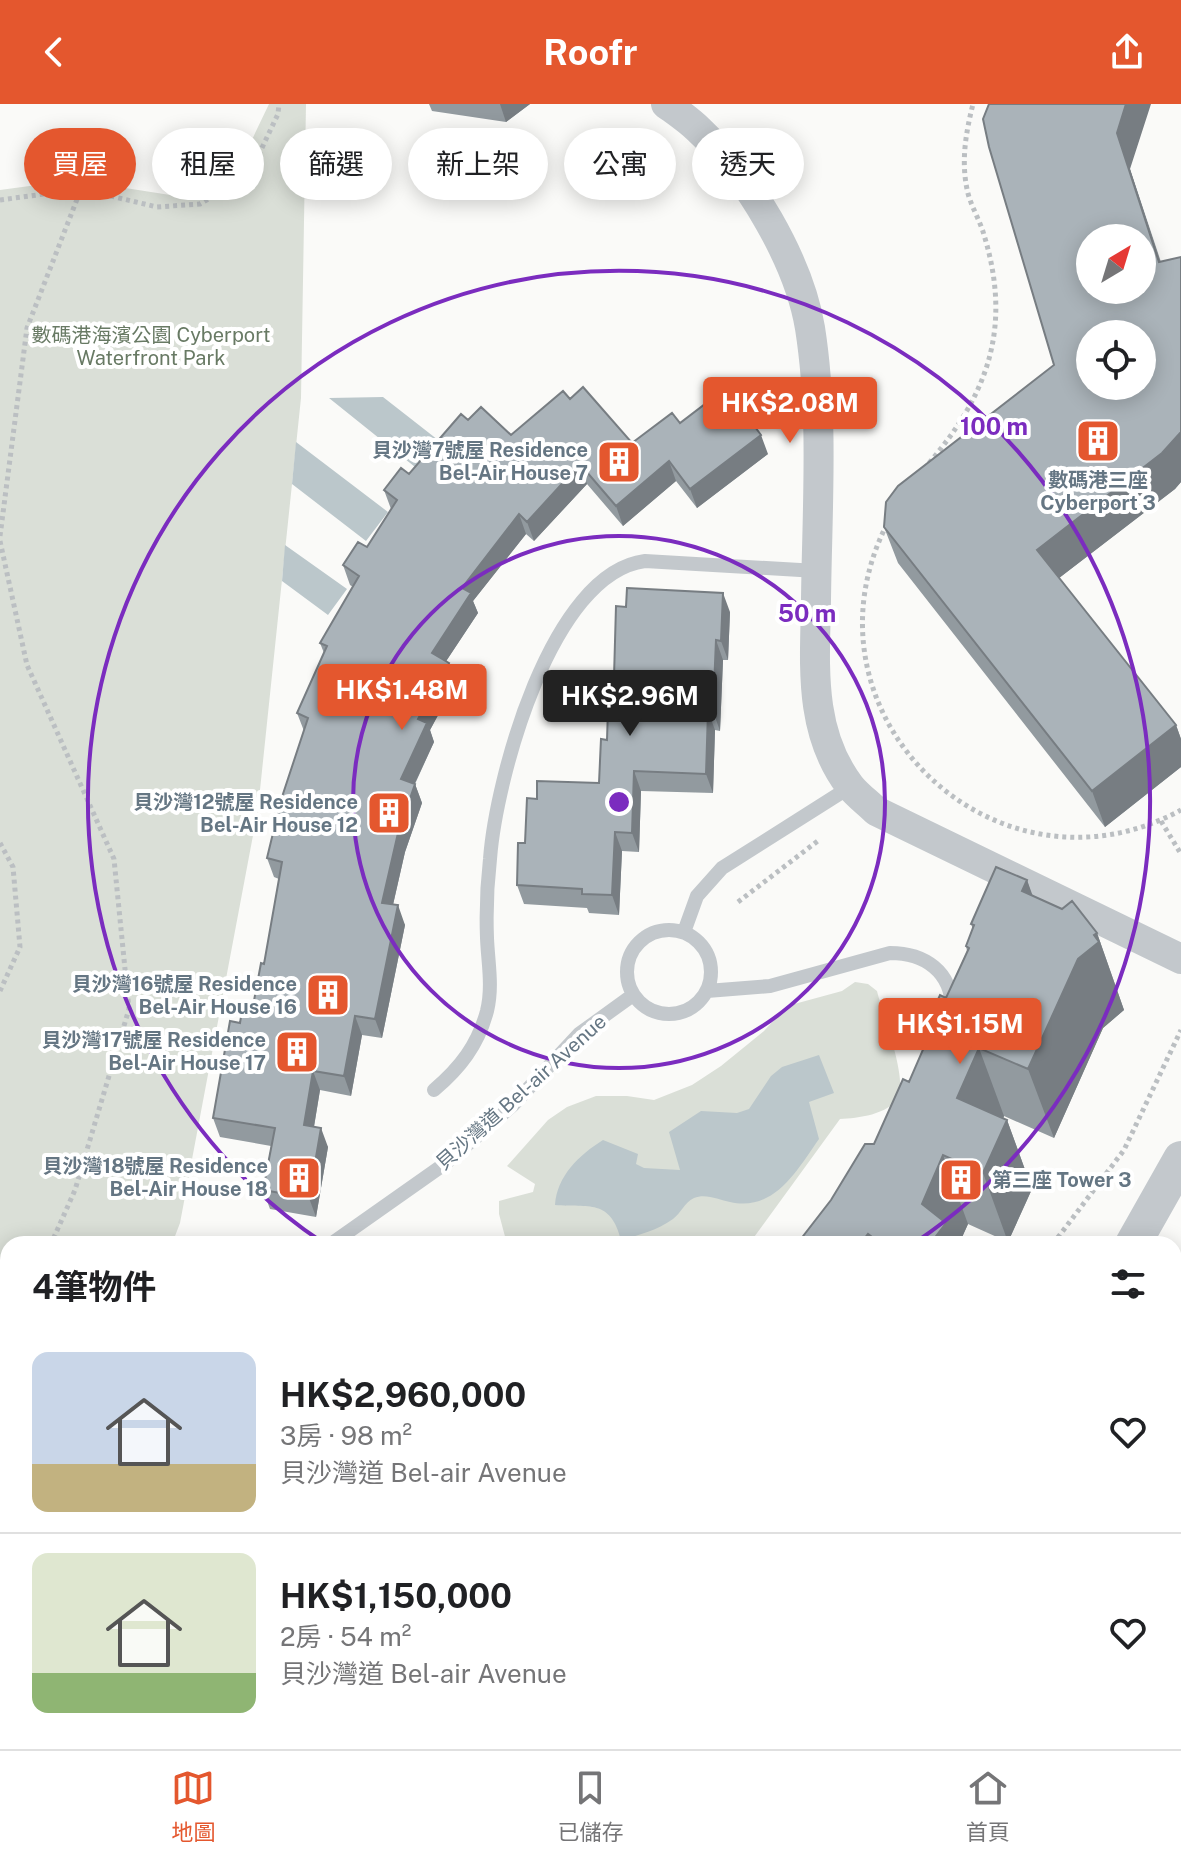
<!DOCTYPE html>
<html lang="zh-TW">
<head>
<meta charset="utf-8">
<style>
  :root { --surface:#fff; --page:#f2f2f2; --text:#202124; --muted:#757577; --line:#e0e0e0; --accent:#e4572e }
  body { margin:0; font-family:"Public Sans","Noto Sans TC",sans-serif; background:var(--page); color:var(--text); height:100vh; display:flex; flex-direction:column; font-size:30px; white-space:nowrap }
  * { box-sizing:border-box; margin:0 }
  p { font-size:26px; color:var(--muted) }
  .icon { flex:none; width:44px; height:44px; fill:none; stroke:currentColor; stroke-width:2; stroke-linecap:round; stroke-linejoin:round }
  .map { position:relative; flex:1; overflow:hidden }
  .sheet { position:absolute; left:0px; top:1132px; width:1182px; height:514px; display:flex; flex-direction:column; background:var(--surface); border-radius:24px 24px 0 0; box-shadow:0 4px 20px #0003 }
  .sheet>* { flex:none }
  .hud { position:absolute; left:24px; top:24px; width:1134px; height:72px; display:flex; gap:16px }
  .needle { width:52px; rotate:38deg }
  .controls { position:absolute; left:1076px; top:120px; display:grid; gap:16px }
  .controls a { display:grid; place-items:center; width:80px; height:80px; border-radius:50%; background:var(--surface); box-shadow:0 4px 20px #0003; font-size:40px }
  .price { position:absolute; translate:-50% -68px; padding:0 18px; border-radius:8px; background:var(--accent); color:#fff; font-size:26px; line-height:52px; filter:drop-shadow(0 2px 4px #0008) }
  .price::after { content:''; position:absolute; left:50%; top:48px; width:24px; height:18px; margin-left:-12px; background:inherit; clip-path:polygon(0 0,100% 0,50% 100%) }
  .price.current { background:#222; color:#fff }
  ul { padding:0; list-style:none }
  li { display:flex; align-items:center; gap:24px; height:200px; padding:0 32px }
  li+li { border-top:2px solid var(--line) }
  li span { display:grid; place-items:center; flex:none; width:224px; height:160px; border-radius:16px; color:#555 }
  li>.icon { margin-inline-start:auto }
  span .icon { width:96px; height:96px; fill:#fffc; stroke-width:1 }
  li b { font-size:34px }
  h2 { display:flex; justify-content:space-between; align-items:center; height:96px; padding:0 32px; font-size:34px }
  .chip { padding:0 28px; border-radius:36px; background:var(--surface); box-shadow:0 4px 20px #0003; font-size:28px; line-height:72px }
  .chip.current { background:var(--accent); color:#fff }
  header { display:flex; justify-content:space-between; align-items:center; height:104px; padding:0 32px; background:var(--accent); color:#fff; font-size:36px; font-weight:700 }
  .dock { display:flex; justify-content:space-around; align-items:center; height:112px; border-top:2px solid var(--line); background:var(--surface); font-size:22px; color:var(--muted) }
  .dock a { display:grid; justify-items:center; gap:4px }
  .dock .current { color:var(--accent) }
  .map>svg:first-child { display:block }
</style>
</head>
<body>
<header><svg class="icon" aria-label="back" viewBox="0 0 24 24"><path d="M15 5l-7 7 7 7"/></svg>Roofr<svg class="icon" aria-label="share" viewBox="0 0 24 24"><path d="M12 15V3M7 8l5-5 5 5M5 13v7h14v-7"/></svg></header>
<div class="map">
<svg width="1181" height="1645" viewBox="0 0 1181 1645">
  <rect width="100%" height="100%" fill="#fafaf8"/>
  <path fill="#dadfd7" d="M269 0H306L301 294 258 705 180 1119 172 1140H8V1597L0 1619V86L74 76 183 93 218 77 247 46Z
    M855 878 868 880 877 887C882 908 908 975 898 993 888 1011 858 1014 840 1015L749 1140H507L499 1110V1097L533 1088 535 1080 507 1062 548 1016 567 1003 596 992H627L654 996 692 981 721 962 764 927 787 902 842 887Z
    M1181 1595V1645H1140L1146 1638H1174V1604Z
    M827 1638H1030L1038 1645H819Z"/>
  <path fill="#bbc7cb" d="M383 293 447 343 425 371 329 294Z
    M296 338 388 408 366 437 292 380Z
    M285 441 347 485 328 511 282 477Z
    M819 951 834 989 809 998 819 1035C797 1066 775 1108 730 1098 719 1096 706 1089 694 1094 684 1099 681 1109 673 1115 658 1126 639 1131 621 1136 610 1094 589 1104 555 1101 557 1072 579 1051 603 1036L638 1050 636 1060 644 1064 680 1066 669 1028 701 1007 737 1009 749 1005 771 972 782 963Z"/>
  <g fill="none" stroke-linecap="round" stroke-linejoin="round">
    <path stroke="#bbbfc2" stroke-width="5" stroke-dasharray="4 4" stroke-linecap="butt" d="M0 96 81 85 157 103 200 100 233 80 260 48 278 10 279 0
      M929 359C989 289 1012 222 984 131 980 116 970 101 967 85 961 56 966 28 973 0
      M887 420C791 609 995 807 1181 706
      M0 432 27 224 81 85
      M0 437 27 561 114 755 129 905 75 1086 51 1140
      M1161 717 1181 750
      M0 739 13 763 20 843 0 887
      M738 798 819 736
      M1053 1140 1124 1046 1181 926
      M0 1252 8 1234
      M1047 1638 1055 1645
      M539 1645 549 1638"/>
    <path stroke="#c3c8cc" stroke-width="14" d="M627 868a42 42 0 1 1 84 0a42 42 0 1 1-84 0Z
      M684 828 697 792 722 764 850 683
      M707 887 770 882 890 849C924 849 952 867 952 905
      M434 986C460 964 478 941 487 907 493 882 488 859 487 834 486 808 487 781 490 755 496 675 551 469 645 457L817 467
      M331 1140 446 1059 513 1001 579 930 633 891
      M76 1645 79 1638"/>
    <path stroke="#c3c8cc" stroke-width="30" d="M666 0C677 8 689 16 699 26 748 71 799 157 810 224 824 313 817 406 816 496 815 560 808 627 850 682 857 691 868 699 876 707L1181 855"/>
    <path stroke="#c3c8cc" stroke-width="36" d="M1133 1140 1181 1055
      M636 1645 646 1638"/>
  </g>
  <path fill="#929a9f" d="M429 0H530L506 18 432 7Z
    M1130 65 1161 158 1181 153V378L1175 385 1059 474 1176 621 1181 635V663L1105 723 898 459 884 423 1054 261Z
    M570 295 632 339 680 319 768 350 697 404 676 377 623 422 587 380 534 437 526 430 473 497 478 509 446 557 456 578 430 626 434 638 415 680 422 699 405 748 393 801 405 821 382 934 362 931 351 992 320 986 314 1023 328 1043 316 1113 270 1105 263 1086 271 1042 220 1033 213 1014 240 919 253 902 264 860 279 775 274 773 267 754 304 627 297 609 324 549 320 539 353 483 350 481 343 461 367 443 391 405 384 386 409 370 468 316 511 331Z
    M730 508 728 556H723L720 627 715 626 713 689 641 687 639 748 622 747 619 811 589 809 587 804 524 800 517 781 525 739 537 695 599 679 607 636Z
    M1027 776 1032 792 1097 829 1124 906 1103 924 1054 1034 1004 1012 1003 1015 1007 1016 1032 1085 1008 1138 968 1120 959 1140H797L874 1040 909 978 933 924 929 915 946 894 967 847 966 842 973 825 971 820Z"/>
  <path fill="#777d82" d="M500 0H530L506 18Z
    M1126 0H1151L1130 65 1172 194 1117 29Z
    M1181 327V378L1175 385 1050 481 1037 446Z
    M761 331 768 350 697 404 690 385Z
    M669 357 676 377 623 422 616 402Z
    M580 360 587 380 534 437 527 418Z
    M519 410 526 430 473 497 478 509 439 568 432 549 462 484Z
    M723 489 730 508 728 556 721 537Z
    M716 536 723 556 720 627 713 607Z
    M449 559 456 578 430 626 434 638 408 694 401 675 418 615Z
    M708 607 715 626 713 689 706 670Z
    M1176 621 1181 635V663L1105 723 1092 687Z
    M634 667 641 687 639 748 632 729Z
    M415 680 422 699 405 748 389 818 382 799 398 729Z
    M615 728 622 747 619 811 612 791Z
    M1027 776 1052 845 1022 787Z
    M398 801 405 821 382 934 375 915Z
    M1097 829 1124 906 1103 924 1054 1034 1028 965 1078 855 1094 831Z
    M355 912 362 931 351 992 344 972Z
    M979 944 1004 1012 982 1063 957 994Z
    M313 967 320 986 311 1040 304 1021Z
    M1007 1016 1032 1085 1008 1138 983 1069Z
    M321 1024 328 1043 316 1113 309 1094Z
    M943 1051 968 1120 959 1140H930L922 1100Z
    M868 1130 872 1140H860Z
    M1181 1508V1560L1174 1568V1516Z
    M437 1638H496L486 1645H427Z"/>
  <path fill="#aab3b9" stroke="#777d82" stroke-width="2" fill-rule="evenodd" d="M989 0H1126L1117 29 1159 158 1181 153V328L1162 349 1037 446 1176 621 1092 687 884 423 886 398 898 382 1054 261 989 43 983 15ZM1090 134H1142V186H1090ZM1090 230H1142V282H1090Z
    M583 283 632 339 672 309 680 319 726 284 761 331 690 385 669 357 616 402 580 360 527 418 519 410 462 484 471 489 432 549 449 559 418 615 427 619 401 675 415 680 398 729 382 799 398 801 375 915 355 912 344 972 313 967 304 1021 321 1024 309 1094 263 1086 275 1024 213 1014 230 917 240 919 243 900 253 902 261 859 264 860 282 758 267 754 281 696 308 614 297 609 327 542 320 539 359 472 343 461 358 438 367 443 397 396 384 386 401 364 409 370 461 310 468 316 481 303 511 331 563 287 570 295Z
    M627 484 723 489 721 537 716 536 713 607H708L706 670 634 667 632 729 615 728 612 791 582 790V785L517 781 518 739H525L527 694 537 695V677L599 679 601 635 607 636 609 573H614L616 502 626 503Z
    M996 763 1027 776 1022 787 1062 805 1072 797 1097 829 1094 831 1099 838 1078 855 1028 965 979 944 957 994 1007 1016 983 1069 943 1051 922 1100 946 1119 930 1140H881L868 1130 860 1140H797L831 1096 865 1040H874L903 975 909 978 935 918 929 915 940 891 946 894 969 844 966 842 974 821 971 820Z
    M1181 1256V1508L1174 1516V1265Z
    M94 1638H437L427 1645H90Z"/>
  <g fill="none" stroke="#7b2cbf" stroke-width="4">
    <circle cx="619" cy="698" r="266"/>
    <path d="M322 1138A531 531 0 1 1 916 1138"/>
  </g>
  <defs>
    <g id="building-square" transform="scale(2.3)"><rect x="-9" y="-9" width="18" height="18" rx="4" fill="#e4572e" stroke="#fff"/><path d="M-4-6H4V6H1V3H-1V6H-4ZM-2.5-4.3h1.7v1.8h-1.7ZM.8-4.3h1.7v1.8H.8ZM-2.5-1h1.7V.8h-1.7ZM.8-1h1.7V.8H.8Z" fill="#fff"/></g>
  </defs>
  <g fill-rule="evenodd">
    <use href="#building-square" x="1098" y="337"/>
    <use href="#building-square" x="619" y="358"/>
    <use href="#building-square" x="389" y="709"/>
    <use href="#building-square" x="328" y="891"/>
    <use href="#building-square" x="297" y="948"/>
    <use href="#building-square" x="299" y="1074"/>
    <use href="#building-square" x="961" y="1076"/>
  </g>
  <g text-anchor="middle" dominant-baseline="central" stroke-width="8" stroke-linejoin="round" paint-order="stroke">
    <g font-size="20" fill="#687a64" stroke="#fff">
      <text x="151" y="231">數碼港海濱公園 Cyberport<tspan x="151" dy="23">Waterfront Park</tspan></text>
    </g>
    <g font-size="20" font-weight="bold" fill="#657683" stroke="#fff" text-anchor="end">
      <text x="588" y="346">貝沙灣7號屋 Residence<tspan x="588" dy="23">Bel-Air House 7</tspan></text>
      <text x="1098" y="376" text-anchor="middle">數碼港三座<tspan x="1098" dy="23">Cyberport 3</tspan></text>
      <text x="358" y="698">貝沙灣12號屋 Residence<tspan x="358" dy="23">Bel-Air House 12</tspan></text>
      <text x="297" y="880">貝沙灣16號屋 Residence<tspan x="297" dy="23">Bel-Air House 16</tspan></text>
      <text x="266" y="936">貝沙灣17號屋 Residence<tspan x="266" dy="23">Bel-Air House 17</tspan></text>
      <text x="268" y="1062">貝沙灣18號屋 Residence<tspan x="268" dy="23">Bel-Air House 18</tspan></text>
      <text x="992" y="1076" text-anchor="start">第三座 Tower 3</text>
    </g>
    <g font-size="20" fill="#657683" stroke="#fff">
      <text transform="translate(521 988) rotate(-42)">貝沙灣道 Bel-air Avenue</text>
    </g>
  </g>
  <circle cx="619" cy="698" r="12" fill="#7b2cbf" stroke="#fff" stroke-width="4"/>
  <g font-size="24" text-anchor="middle" font-weight="bold" fill="#7b2cbf" stroke="#fff" stroke-width="8" stroke-linejoin="round" paint-order="stroke">
    <text x="994" y="331">100 m</text>
    <text x="807" y="518">50 m</text>
  </g>
</svg>
<div class="controls">
<a><svg class="needle" viewBox="-14 -14 28 28"><path d="M0-13l5 13h-10z" fill="#e53935"/><path d="M0 13l5-13h-10z" fill="#757577"/></svg></a>
<a><svg class="icon" aria-label="locate" viewBox="0 0 24 24"><circle cx="12" cy="12" r="6"/><path d="M12 2v4M12 18v4M2 12h4M18 12h4"/></svg></a>
</div>
<b class="price" style="left:790px;top:341px">HK$2.08M</b>
<b class="price" style="left:402px;top:628px">HK$1.48M</b>
<b class="price current" style="left:630px;top:634px">HK$2.96M</b>
<b class="price" style="left:960px;top:962px">HK$1.15M</b>
<div class="hud">
<a class="chip current">買屋</a>
<a class="chip">租屋</a>
<a class="chip">篩選</a>
<a class="chip">新上架</a>
<a class="chip">公寓</a>
<a class="chip">透天</a>
</div>
<section class="sheet">
<h2>4筆物件<svg class="icon" aria-label="filters" viewBox="0 0 24 24"><path d="M4 7h16M4 17h16"/><circle cx="9" cy="7" r="2"/><circle cx="15" cy="17" r="2"/></svg></h2>
<ul>
<li><span style="background:linear-gradient(#c9d6e8 70%,#c2b280 0)"><svg class="icon" aria-label="home" viewBox="0 0 24 24"><path d="M3 11l9-7 9 7M6 9v11h12V9"/></svg></span><div><b>HK$2,960,000</b><p>3房 · 98 m²</p><p>貝沙灣道 Bel-air Avenue</p></div><svg class="icon" aria-label="heart" viewBox="0 0 24 24"><path d="M12 20l-8-8c-3-5 5-10 8-4 3-6 11-1 8 4z"/></svg></li>
<li><span style="background:linear-gradient(#dfe7d0 75%,#8fb573 0)"><svg class="icon" aria-label="home" viewBox="0 0 24 24"><path d="M3 11l9-7 9 7M6 9v11h12V9"/></svg></span><div><b>HK$1,150,000</b><p>2房 · 54 m²</p><p>貝沙灣道 Bel-air Avenue</p></div><svg class="icon" aria-label="heart" viewBox="0 0 24 24"><path d="M12 20l-8-8c-3-5 5-10 8-4 3-6 11-1 8 4z"/></svg></li>
</ul>
</section>
</div>
<nav class="dock">
<a class="current"><svg class="icon" aria-label="map" viewBox="0 0 24 24"><path d="M3 6l6-2 6 2 6-2v14l-6 2-6-2-6 2zM9 4v14M15 6v14"/></svg>地圖</a>
<a><svg class="icon" aria-label="saved" viewBox="0 0 24 24"><path d="M7 4h10v16l-5-4-5 4z"/></svg>已儲存</a>
<a><svg class="icon" aria-label="home" viewBox="0 0 24 24"><path d="M3 11l9-7 9 7M6 9v11h12V9"/></svg>首頁</a>
</nav>
</body>
</html>
